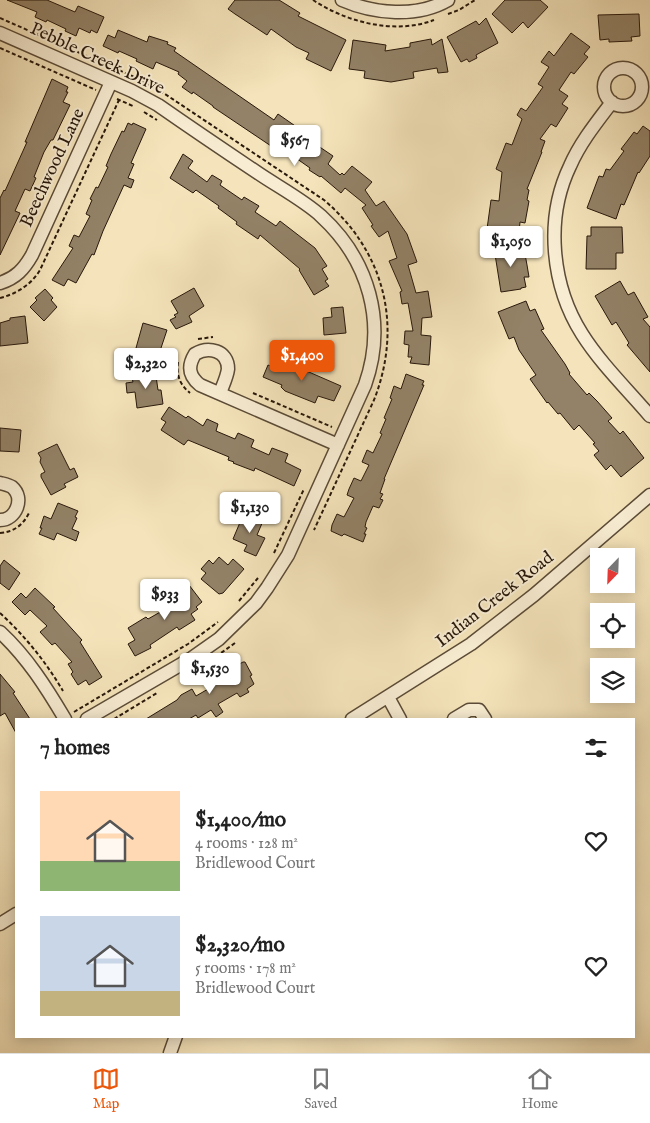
<!DOCTYPE html>
<html lang="en">
<head>
<meta charset="utf-8">
<style>
  :root { --surface:#fff; --page:#f2f2f2; --text:#222; --muted:#767676; --line:#e0e0e0; --accent:#ea580c }
  body { margin:0; font-family:"IM FELL English",serif; background:var(--page); color:var(--text); height:100vh; display:flex; flex-direction:column; font-size:19px; white-space:nowrap }
  * { box-sizing:border-box; margin:0 }
  p { font-size:16px; color:var(--muted) }
  .icon { flex:none; width:28px; height:28px; fill:none; stroke:currentColor; stroke-width:2; stroke-linecap:round; stroke-linejoin:round }
  .map { position:relative; flex:1; overflow:hidden }
  .panel { position:absolute; left:15px; top:718px; width:620px; height:320px; display:flex; flex-direction:column; background:var(--surface); border-radius:0px; box-shadow:0 2px 12px #0003 }
  .panel>* { flex:none }
  .needle { width:32px; rotate:203deg }
  .fabs { position:absolute; left:590px; top:548px; display:grid; gap:10px }
  .fabs a { display:grid; place-items:center; width:45px; height:45px; border-radius:0px; background:var(--surface); box-shadow:0 2px 12px #0003; font-size:25px }
  .price { position:absolute; translate:-50% -42px; padding:0 11px; border-radius:5px; background:#fff; color:#222; font-size:16px; line-height:32px; filter:drop-shadow(0 1px 2px #0008) }
  .price::after { content:''; position:absolute; left:50%; top:30px; width:15px; height:11px; margin-left:-8px; background:inherit; clip-path:polygon(0 0,100% 0,50% 100%) }
  .price.selected { background:var(--accent); color:#fff }
  ul { padding:0; list-style:none }
  li { display:flex; align-items:center; gap:15px; height:125px; padding:0 25px }
  li span { display:grid; place-items:center; flex:none; width:140px; height:100px; border-radius:0px; color:#555 }
  li>.icon { margin-inline-start:auto }
  span .icon { width:60px; height:60px; fill:#fffc; stroke-width:1 }
  li b { font-size:21px }
  h2 { display:flex; justify-content:space-between; align-items:center; height:60px; padding:0 25px; font-size:21px }
  .tabs { display:flex; justify-content:space-around; align-items:center; height:70px; border-top:1px solid var(--line); background:var(--surface); font-size:14px; color:var(--muted) }
  .tabs a { display:grid; justify-items:center; gap:2px }
  .tabs .selected { color:var(--accent) }
  .map>svg:first-child { display:block }
</style>
</head>
<body>
<div class="map">
<svg width="650" height="1053" viewBox="0 0 650 1053">
  <rect width="100%" height="100%" fill="#f5e4bb"/>
  <filter id="stains"><feTurbulence type="fractalNoise" baseFrequency=".004" numOctaves="4"/><feColorMatrix values="0 0 0 0 .2 0 0 0 0 .09 0 0 0 0 .02 0 0 0 .5 -.17"/></filter>
  <radialGradient id="worn" r=".72"><stop offset=".6" stop-color="#630" stop-opacity="0"/><stop offset="1" stop-color="#630" stop-opacity=".3"/></radialGradient>
  <path fill="#938267" stroke="#28180b" d="M7 0H47L75 12 78 6 104 17 97 33 91 30 90 33 79 28 76 36 65 31 66 29 47 20 46 22 35 17 37 12Z
    M235 0H279L300 13 298 16 346 40 331 71 306 59 309 53 296 47 271 29 267 35 235 14 228 9Z
    M505 0H540L548 7 528 28 523 22 512 33 492 14Z
    M639 14 640 36 631 37 632 41 609 42V39L600 40 598 15Z
    M486 18 498 43 476 55 477 58 469 62 467 59 461 62 447 37 476 21 479 25Z
    M118 30 147 42 149 36 168 42 167 44 176 48 174 51 274 120 278 114 301 130 299 133 333 156 328 164 340 175 342 173 344 175 352 166 372 182 365 190 376 206 384 201 407 234 417 262 408 265 416 293 428 291 432 317 422 318 421 335 431 336 429 365 410 363 412 357H408L409 345 404 344 405 331H413L408 303 402 304 400 292 402 291 389 261 397 258 388 231 379 237 371 226 373 225 362 208 366 205 345 188 341 193 321 176 320 177 309 170 310 168 293 156 296 152 279 141 274 148 213 107V106L193 92 192 94 182 87 187 81 178 74 179 72 156 62 153 69 136 61 137 59 119 51 118 53 103 46 108 35 115 38Z
    M571 33 590 47 584 54 588 57 574 74 571 72 559 90 568 96 562 104 568 108 556 127 551 124 540 139 545 141 541 152H542L527 189 529 190 527 200 529 201 525 223 520 222 519 233 487 229 491 200 499 201 502 172 496 169 506 143 512 145 522 119 517 115 521 108 526 111 543 87 538 84 549 67 541 62 549 51 554 56Z
    M431 39 432 45 442 39 448 72 438 73 437 68 413 72 414 78 391 82 364 78 365 71 349 69 353 40 386 45 385 51 410 47V43Z
    M52 79 68 87 66 92H68L63 102 70 105 53 140H51L44 152 34 177 36 178 30 191 25 189 15 211 20 213 0 255V198L4 190 5 191 27 142H25Z
    M128 123 132 125 133 123 146 129 131 163 134 164 128 178 134 180 131 188 124 185 103 231 94 255 92 254 76 283 68 279 64 286 52 280 73 248 69 246 74 235 79 237 90 216 86 214 92 200 90 199 96 187 98 188 108 167 106 166 111 154 122 131 124 132Z
    M643 126 650 131V156L639 173 638 172 624 205 621 204 616 219 587 208 599 176 603 177 606 169 610 170 624 151 621 149 628 140 634 132 637 134Z
    M183 154 193 161 188 168 207 182 212 175 222 181 220 185 242 200 244 197 259 206 255 212 276 226 280 221 315 248 327 266 322 269 328 279 325 281 329 286 314 295 299 270 300 269 260 235 258 239 236 224 237 222 218 208 219 206 196 190 193 193 170 178Z
    M591 227H622L623 253H616V269H586L587 236H591Z
    M519 245 521 255 525 254 527 265 529 277H524L526 287 521 288V289L501 292 494 248Z
    M620 281 628 295 634 292 648 317 643 319 650 327V372L627 345 629 343 616 322 612 325 595 296Z
    M194 288 204 306 189 316 192 322 176 329 170 320 176 317 174 315 178 313 171 301Z
    M45 289 53 298 51 300 57 307 44 321 30 307 37 300 35 298Z
    M526 301 530 311 535 309 544 329 541 330 565 364 570 373 569 374 587 395 589 393 597 401 612 418 608 421 620 434 623 431 644 458 621 477 611 465 606 470 594 455 599 451 593 444 595 443 579 425 574 430 560 413 558 414 548 402 547 403 530 379 536 375 519 350 514 337 509 339 498 312Z
    M343 307 346 333 324 335 323 318 332 317 331 308Z
    M25 316 28 343 0 346V323L10 320V318Z
    M143 323 167 330 156 363 143 359 145 351 136 348Z
    M279 359 341 386 334 401 318 396 315 403 285 391 281 387 282 385 263 377 268 365 275 368Z
    M155 369 158 390H161L163 404 137 408 135 392 127 393 126 383 133 382 132 378 141 377 140 372Z
    M406 374 424 381 422 385H424L384 479H385L380 493 383 494 380 499 383 500 379 508 373 506 366 522 365 527 367 528 364 534H366L363 542 344 534 342 536 331 531 332 525 337 514 344 517 354 498 347 495 349 489 354 478 361 481 369 465 362 462 367 450 373 453 382 434 380 433 386 419 384 418 392 399 390 398 394 386 401 389Z
    M169 407 186 418 188 416 203 426 207 419 218 424 216 431 235 439 238 433 254 440 251 447 269 455 272 448 288 454 285 462 301 470 294 486 255 468 254 471 233 463 234 462 228 460 229 457 188 440 184 445 161 430 166 422 161 419Z
    M0 428 21 430 19 452 0 451Z
    M57 444 70 470 74 468 78 477 64 484 66 487 51 495 41 477V474L45 472 40 462 41 458 38 453Z
    M58 503 78 511 75 517 77 518 72 529 79 532 76 541 57 533 54 540 39 534 42 528H40L44 516 51 519Z
    M244 513 263 521 257 535 265 538 256 556 244 551 247 545 233 539Z
    M219 557 228 565 233 559 244 569 223 593 219 594 201 579 206 573 201 569 209 560 213 564Z
    M4 560 20 573 9 590 0 583V566Z
    M189 585 202 602 196 607 198 609 191 614 195 620 179 630 177 627 150 645 151 648 135 656 128 644 135 640 128 628 146 617 148 619 169 607 165 601Z
    M35 588 55 607 53 608 82 640 80 642 102 677 89 685 86 680 78 685 71 674 73 672 68 664 72 662 55 643 52 645 40 632 47 626 30 610 25 615 12 602 21 593 26 598Z
    M243 662H245L252 675 250 676 254 684 247 689 249 692 240 697 237 693 218 704 223 712 216 717 211 710 198 718 196 715 189 719H146L177 700 181 695 192 689 196 696 215 685 211 677 216 673 227 667 229 670Z
    M0 674 15 692 13 693 30 719H16V733L5 713 0 716Z"/>
  <g fill="none" stroke-linecap="round" stroke-linejoin="round">
    <g stroke="#5b4b37" stroke-width="15">
      <path id="minor" d="M342 0C374 14 417 18 448 0
        M0 33 132 91 158 105C191 128 225 151 258 173 277 186 305 201 321 216 369 260 387 323 365 385L288 555 267 588 256 603 219 639 192 658 87 719
        M604 87a19 19 0 1 1 38 0a19 19 0 1 1-38 0Z
        M612 102C596 123 580 143 570 166 545 218 551 285 582 334 601 364 627 389 650 416
        M0 283C16 278 24 269 32 255L111 82
        M220 393C223 385 227 377 228 369 228 350 208 346 195 354 187 367 189 376 200 385L338 445
        M0 483C4 484 9 485 12 487 25 498 16 520 0 520
        M0 632C27 657 46 687 65 719
        M388 697 400 719
        M352 719 471 644 534 595 650 495
        M454 719 469 710H479L485 719
        M0 924 16 914
        M170 1053 176 1036"/>
    </g>
    <path stroke="#28180b" stroke-width="2" stroke-dasharray="4 2.5" stroke-linecap="butt" d="M313 0C346 22 395 35 434 20
      M448 14 459 10 475 0
      M0 18 139 79 165 94 324 200C385 252 403 326 374 400L314 530
      M0 48 96 90
      M117 99 133 106
      M144 112 157 120
      M0 298C16 294 31 285 40 270L119 100
      M198 339 213 337
      M178 362C176 375 180 385 190 393
      M253 393 332 427
      M0 533C14 532 23 525 29 513
      M274 553 304 489
      M239 601 258 578
      M0 613C25 636 46 662 63 691
      M200 668 235 643
      M74 712 188 644 218 622
      M114 719 157 693"/>
    <use href="#minor" stroke="#f8edd3" stroke-width="12"/>
  </g>
  <g text-anchor="middle" dominant-baseline="central" stroke-width="4" stroke-linejoin="round" paint-order="stroke">
    <g font-size="18" fill="#28180b" stroke="#f8edd3">
      <text transform="translate(97 59) rotate(25)">Pebble Creek Drive</text>
      <text transform="translate(53 168) rotate(-65)">Beechwood Lane</text>
      <text transform="translate(495 600) rotate(-38)">Indian Creek Road</text>
    </g>
  </g>
  <rect width="100%" height="100%" filter="url(#stains)"/>
  <rect width="100%" height="100%" fill="url(#worn)"/>
</svg>
<div class="fabs">
<a><svg class="needle" viewBox="-14 -14 28 28"><path d="M0-13l5 13h-10z" fill="#e53935"/><path d="M0 13l5-13h-10z" fill="#767676"/></svg></a>
<a><svg class="icon" aria-label="locate" viewBox="0 0 24 24"><circle cx="12" cy="12" r="6"/><path d="M12 2v4M12 18v4M2 12h4M18 12h4"/></svg></a>
<a><svg class="icon" aria-label="layers" viewBox="0 0 24 24"><path d="M12 4l9 5-9 5-9-5zM3 14l9 5 9-5"/></svg></a>
</div>
<b class="price" style="left:295px;top:167px">$567</b>
<b class="price" style="left:511px;top:268px">$1,050</b>
<b class="price selected" style="left:302px;top:382px">$1,400</b>
<b class="price" style="left:146px;top:390px">$2,320</b>
<b class="price" style="left:250px;top:534px">$1,130</b>
<b class="price" style="left:165px;top:621px">$933</b>
<b class="price" style="left:210px;top:695px">$1,530</b>
<section class="panel">
<h2>7 homes<svg class="icon" aria-label="filters" viewBox="0 0 24 24"><path d="M4 7h16M4 17h16"/><circle cx="9" cy="7" r="2"/><circle cx="15" cy="17" r="2"/></svg></h2>
<ul>
<li><span style="background:linear-gradient(#ffd9b3 70%,#8fb573 0)"><svg class="icon" aria-label="home" viewBox="0 0 24 24"><path d="M3 11l9-7 9 7M6 9v11h12V9"/></svg></span><div><b>$1,400/mo</b><p>4 rooms · 128 m²</p><p>Bridlewood Court</p></div><svg class="icon" aria-label="heart" viewBox="0 0 24 24"><path d="M12 20l-8-8c-3-5 5-10 8-4 3-6 11-1 8 4z"/></svg></li>
<li><span style="background:linear-gradient(#c9d6e8 75%,#c2b280 0)"><svg class="icon" aria-label="home" viewBox="0 0 24 24"><path d="M3 11l9-7 9 7M6 9v11h12V9"/></svg></span><div><b>$2,320/mo</b><p>5 rooms · 178 m²</p><p>Bridlewood Court</p></div><svg class="icon" aria-label="heart" viewBox="0 0 24 24"><path d="M12 20l-8-8c-3-5 5-10 8-4 3-6 11-1 8 4z"/></svg></li>
</ul>
</section>
</div>
<nav class="tabs">
<a class="selected"><svg class="icon" aria-label="map" viewBox="0 0 24 24"><path d="M3 6l6-2 6 2 6-2v14l-6 2-6-2-6 2zM9 4v14M15 6v14"/></svg>Map</a>
<a><svg class="icon" aria-label="saved" viewBox="0 0 24 24"><path d="M7 4h10v16l-5-4-5 4z"/></svg>Saved</a>
<a><svg class="icon" aria-label="home" viewBox="0 0 24 24"><path d="M3 11l9-7 9 7M6 9v11h12V9"/></svg>Home</a>
</nav>
</body>
</html>
